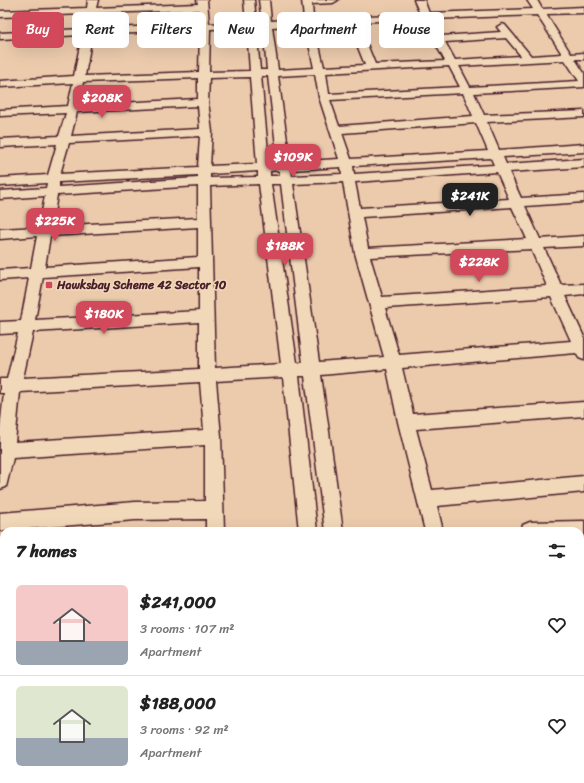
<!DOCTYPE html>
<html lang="en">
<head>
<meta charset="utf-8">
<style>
  :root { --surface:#fff; --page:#f2f2f2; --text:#222; --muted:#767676; --line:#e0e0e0; --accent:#d1495b }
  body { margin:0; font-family:Sriracha,sans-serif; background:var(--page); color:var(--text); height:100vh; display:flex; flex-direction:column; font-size:15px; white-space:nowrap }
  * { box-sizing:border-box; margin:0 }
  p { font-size:13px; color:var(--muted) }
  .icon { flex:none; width:22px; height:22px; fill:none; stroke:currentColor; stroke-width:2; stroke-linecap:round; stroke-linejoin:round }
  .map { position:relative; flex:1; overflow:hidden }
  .details { position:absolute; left:0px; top:527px; width:584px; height:256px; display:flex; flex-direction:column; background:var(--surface); border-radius:12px 12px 0 0; box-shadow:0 4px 16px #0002 }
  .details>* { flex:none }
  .hud { position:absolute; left:12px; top:12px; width:560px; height:36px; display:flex; gap:8px }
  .price { position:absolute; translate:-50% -34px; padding:0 9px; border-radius:8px; background:var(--accent); color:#fff; font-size:13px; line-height:26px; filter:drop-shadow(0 1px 2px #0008) }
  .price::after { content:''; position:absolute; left:50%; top:24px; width:12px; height:9px; margin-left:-6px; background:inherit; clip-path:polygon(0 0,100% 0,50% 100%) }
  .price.active { background:#222; color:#fff }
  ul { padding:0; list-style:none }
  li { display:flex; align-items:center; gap:12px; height:100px; padding:0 16px }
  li+li { border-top:1px solid var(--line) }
  li span { display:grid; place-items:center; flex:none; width:112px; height:80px; border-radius:6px; color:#555 }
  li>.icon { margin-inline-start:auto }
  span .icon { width:48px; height:48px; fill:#fffc; stroke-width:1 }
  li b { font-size:17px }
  h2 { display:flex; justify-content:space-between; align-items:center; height:48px; padding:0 16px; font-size:17px }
  .chip { padding:0 14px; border-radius:6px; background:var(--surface); box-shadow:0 4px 16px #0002; font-size:14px; line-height:36px }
  .chip.active { background:var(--accent); color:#fff }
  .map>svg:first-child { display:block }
</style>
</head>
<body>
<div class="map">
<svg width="584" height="783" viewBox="0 0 584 783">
  <rect width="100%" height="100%" fill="#eccbad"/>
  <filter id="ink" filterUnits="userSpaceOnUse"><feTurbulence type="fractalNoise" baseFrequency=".025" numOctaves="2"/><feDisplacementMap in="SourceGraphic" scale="8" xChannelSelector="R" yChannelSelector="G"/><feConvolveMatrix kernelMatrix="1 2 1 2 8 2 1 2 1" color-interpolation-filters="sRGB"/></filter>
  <g filter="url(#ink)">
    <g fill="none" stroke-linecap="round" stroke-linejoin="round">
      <g stroke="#4a1f2b" stroke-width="3">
        <path id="street" d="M88 0H98L96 8 198 4 197 0H207L209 24 246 22 244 0H254L256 22 262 21 259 0H269L271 21 304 19 302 0H338L333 3 312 4 313 18 420 14 414 0H424L429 13 533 9 527 0H537L542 9 584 7V13L546 14 571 54 584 53V59H575L584 73V87L474 93 484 115 584 111V117L487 122 499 150 584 144V152L503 157 506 164 584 159V167L509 172 521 198 584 194V202L525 206 540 239 584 236V246L544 248 561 285 584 284V294L565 296 584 337V360L579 358 576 353 402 368 413 414 584 402V416L416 429 432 490 584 476V492L437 506 443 531H425L398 422 387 369 321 375 343 531H325L305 376H299L317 531H299L283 377 216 381 221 437 224 531H206V519L135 520 0 531V513L135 502 205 501V445L13 458 6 487 0 489V429L4 393H0V379H7L18 333 0 334V322L21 321 29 278 0 280V270L31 268 37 236 0 239V229L39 227 45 196 0 199V191L46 188 47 183 0 186V178L48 175 57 144 0 147V139L59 136 66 113 0 116V110L68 106 73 83 0 87V81L74 76 82 35 0 39V33L83 29 86 14 0 17V11L87 8ZM199 10 200 24 93 29 95 13ZM537 15 562 54 531 56 505 25 502 24 497 27 501 32 441 36 432 19ZM422 19 445 61 375 64 358 22ZM348 22 365 65 324 67 314 24ZM305 25 314 68 278 70 272 27ZM256 27H263L267 70H260ZM247 28 250 71 209 72 210 29ZM200 30 199 72 85 76 92 35ZM506 38 521 56 455 60 445 42ZM565 60 579 81 470 87 459 66ZM449 66 460 87 329 94 326 73ZM315 74 319 97 339 159 290 162 278 76ZM261 76H268L278 163H269ZM250 77 257 164 210 166 212 132 208 102 209 78ZM198 78V99L79 105 83 82ZM463 93 473 116 339 126 330 100ZM198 106 200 129 71 136 77 112ZM476 123 488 151 351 159 342 133ZM200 136 198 167 60 174 69 143ZM491 158 494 165 354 174 353 166ZM341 167 342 174 292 176 291 170ZM279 170 280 176H270V171ZM258 171V177L210 178V174ZM497 172 509 199 360 208 355 182ZM198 175V178L59 187V182ZM343 182 355 253 384 357 319 362 293 184ZM259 184 281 364 215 368 210 186ZM271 184H281L303 363H297ZM198 186V218L52 226 57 195ZM512 207 527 239 368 248 362 217ZM198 227V257L45 267 50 236ZM531 249 547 286 382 297 370 257ZM199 267V311L35 320 43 277ZM551 297 571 341 399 355 385 308ZM199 322V369L23 378 33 332ZM200 382 204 430 15 442 20 392Z
          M584 521V539H580V531H521L523 525 530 522Z
          M0 600H4V620H0Z
          M580 615H584V635H580Z
          M321 779H343V783H321Z
          M356 779H378V783H356Z"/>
      </g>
      <use href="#street" fill="#f1d8b9" fill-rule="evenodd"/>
    </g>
  </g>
  <rect fill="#d1495b" stroke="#f1d8b9" stroke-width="1.5" x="45" y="281" width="8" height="8" rx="2"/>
  <g text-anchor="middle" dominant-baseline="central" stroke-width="3" stroke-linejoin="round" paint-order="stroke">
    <g font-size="12" font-weight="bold" fill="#4a1f2b" stroke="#f1d8b9" text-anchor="start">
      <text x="57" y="285">Hawksbay Scheme 42 Sector 10</text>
    </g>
  </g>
</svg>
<b class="price" style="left:102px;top:119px">$208K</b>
<b class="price" style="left:293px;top:178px">$109K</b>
<b class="price active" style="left:470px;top:217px">$241K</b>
<b class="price" style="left:55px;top:242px">$225K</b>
<b class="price" style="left:285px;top:267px">$188K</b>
<b class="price" style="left:479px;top:283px">$228K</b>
<b class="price" style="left:104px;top:335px">$180K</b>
<div class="hud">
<a class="chip active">Buy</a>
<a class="chip">Rent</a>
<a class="chip">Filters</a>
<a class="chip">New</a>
<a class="chip">Apartment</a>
<a class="chip">House</a>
</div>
<section class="details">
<h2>7 homes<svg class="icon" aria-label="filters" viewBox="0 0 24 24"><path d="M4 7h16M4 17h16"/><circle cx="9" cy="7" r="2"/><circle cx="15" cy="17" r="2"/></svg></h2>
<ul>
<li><span style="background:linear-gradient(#f6c9c9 70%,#9aa5b1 0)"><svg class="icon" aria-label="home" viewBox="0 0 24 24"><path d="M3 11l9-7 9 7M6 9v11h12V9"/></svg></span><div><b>$241,000</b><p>3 rooms · 107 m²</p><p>Apartment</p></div><svg class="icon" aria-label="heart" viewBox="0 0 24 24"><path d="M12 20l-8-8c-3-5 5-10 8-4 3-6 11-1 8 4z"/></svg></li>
<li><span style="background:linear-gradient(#dfe7d0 65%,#9aa5b1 0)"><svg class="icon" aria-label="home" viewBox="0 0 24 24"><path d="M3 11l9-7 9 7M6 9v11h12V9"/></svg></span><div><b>$188,000</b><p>3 rooms · 92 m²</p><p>Apartment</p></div><svg class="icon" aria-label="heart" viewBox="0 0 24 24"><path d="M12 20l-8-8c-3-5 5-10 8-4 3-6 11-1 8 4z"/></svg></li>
</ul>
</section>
</div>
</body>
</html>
